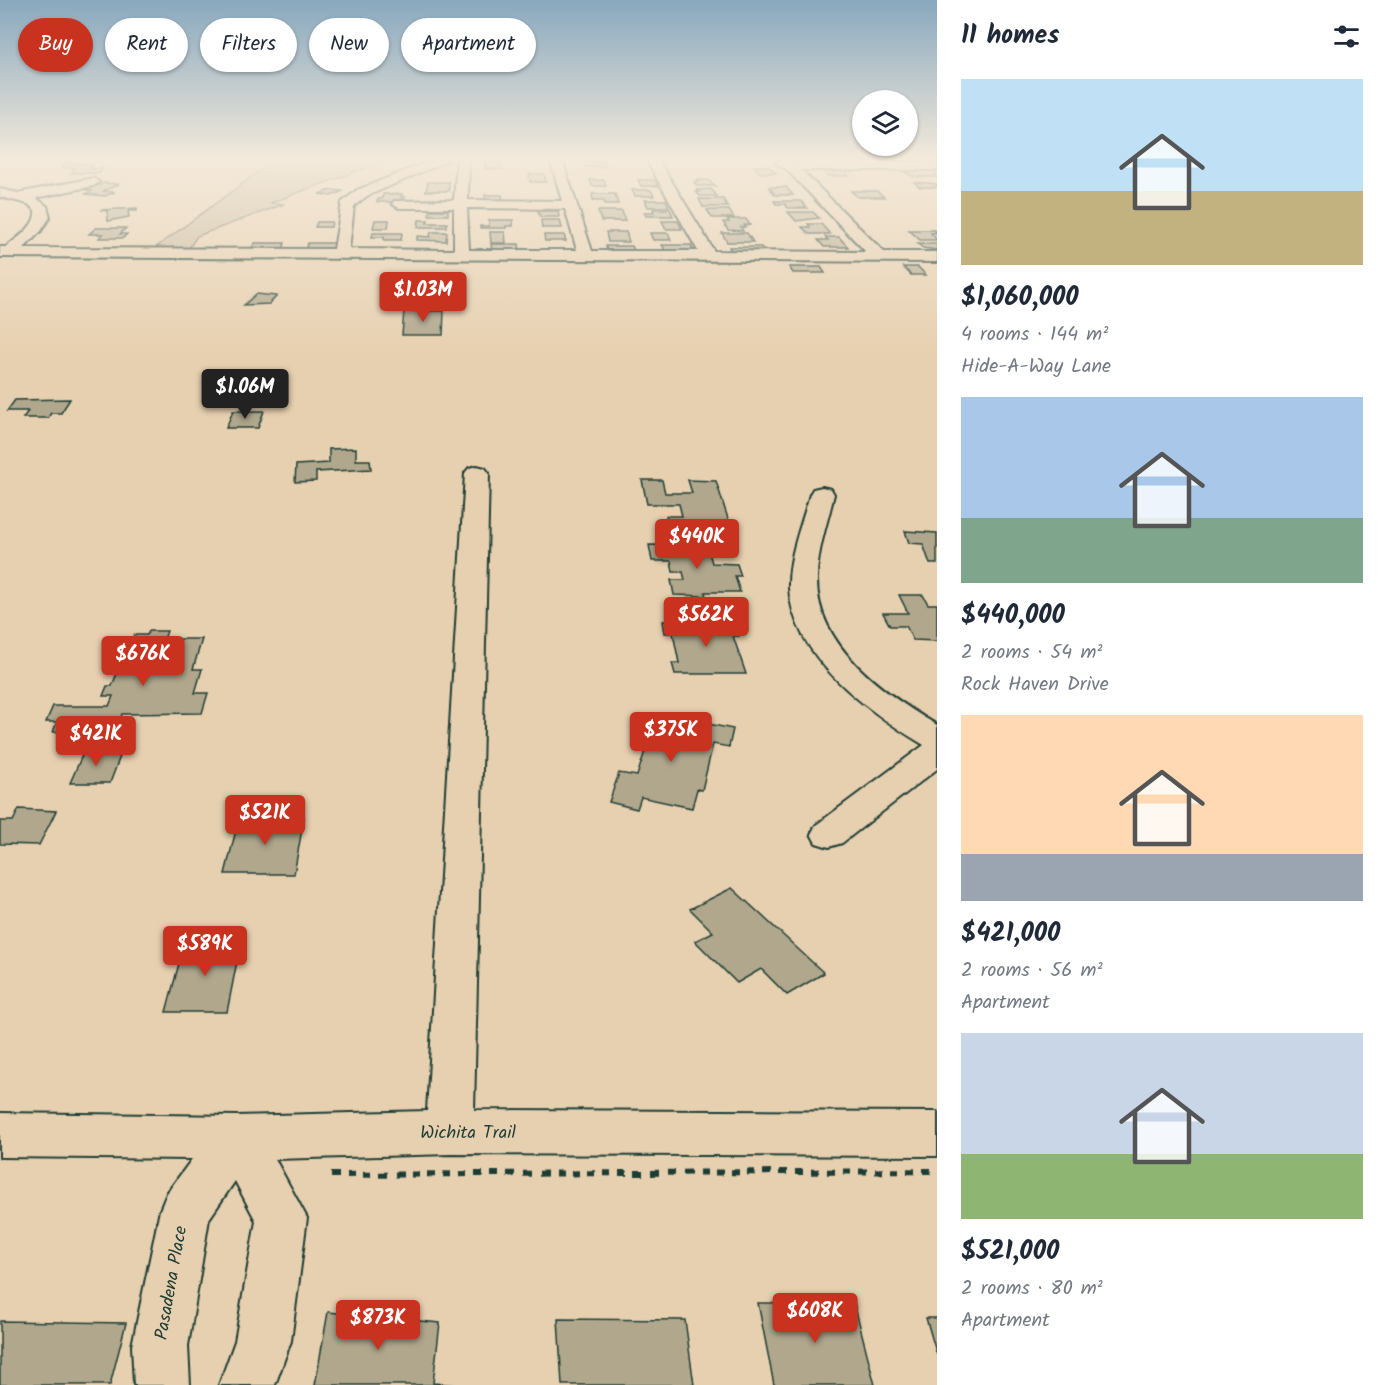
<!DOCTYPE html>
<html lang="en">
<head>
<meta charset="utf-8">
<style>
  :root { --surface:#fff; --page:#f2f2f3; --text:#1f2937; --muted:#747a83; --accent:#c8321e }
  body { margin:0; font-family:Kalam,sans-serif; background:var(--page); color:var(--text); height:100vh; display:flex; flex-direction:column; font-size:22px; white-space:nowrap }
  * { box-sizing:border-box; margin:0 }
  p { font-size:20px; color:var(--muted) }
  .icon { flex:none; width:33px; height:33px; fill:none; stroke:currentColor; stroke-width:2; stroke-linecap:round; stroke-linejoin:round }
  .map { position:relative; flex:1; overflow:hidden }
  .details { display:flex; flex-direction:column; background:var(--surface); width:450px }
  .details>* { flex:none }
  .banner { position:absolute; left:18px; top:18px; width:570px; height:54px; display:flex; gap:12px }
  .controls { position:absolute; left:852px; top:90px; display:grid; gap:12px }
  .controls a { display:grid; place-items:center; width:66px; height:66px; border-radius:50%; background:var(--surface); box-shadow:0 2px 4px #0004; font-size:30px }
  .price { position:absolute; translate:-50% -51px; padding:0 14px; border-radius:6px; background:var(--accent); color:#fff; font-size:20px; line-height:39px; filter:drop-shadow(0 2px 3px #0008) }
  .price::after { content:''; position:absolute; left:50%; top:36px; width:18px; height:14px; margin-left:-9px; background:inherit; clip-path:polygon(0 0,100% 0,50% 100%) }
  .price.active { background:#222; color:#fff }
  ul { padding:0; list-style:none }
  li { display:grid; align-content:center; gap:12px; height:318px; padding:0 24px }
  li span { display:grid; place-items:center; height:186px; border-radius:0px; color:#555 }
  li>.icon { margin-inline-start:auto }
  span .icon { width:108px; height:108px; fill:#fffc; stroke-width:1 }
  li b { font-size:26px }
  h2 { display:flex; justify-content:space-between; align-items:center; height:72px; padding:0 24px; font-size:26px }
  .tag { padding:0 21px; border-radius:27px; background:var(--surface); box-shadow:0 2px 4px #0004; font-size:21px; line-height:54px }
  .tag.active { background:var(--accent); color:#fff }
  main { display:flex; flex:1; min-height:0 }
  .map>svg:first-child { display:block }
</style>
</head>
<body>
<main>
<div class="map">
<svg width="937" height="1385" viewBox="0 0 937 1385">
  <rect width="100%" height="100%" fill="#e7d0b0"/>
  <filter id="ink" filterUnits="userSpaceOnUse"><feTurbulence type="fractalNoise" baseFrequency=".0167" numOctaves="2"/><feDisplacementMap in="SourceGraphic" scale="12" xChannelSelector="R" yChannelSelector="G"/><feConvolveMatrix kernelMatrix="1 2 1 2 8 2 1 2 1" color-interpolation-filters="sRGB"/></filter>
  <g filter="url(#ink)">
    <path fill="#c6b89b" stroke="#727a68" stroke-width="1.5" d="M276 159H390L270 203 284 204 197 236 189 248H155Z"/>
    <path fill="#b0a78d" stroke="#1f3d34" stroke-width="1.5" d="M485 162H501L502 169H485Z
      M585 162H604L606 167H586Z
      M66 163 93 164 90 169 103 168 100 173H71L75 168H63Z
      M754 166H769L776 173H760Z
      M823 171H844L849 176H828Z
      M903 171H935L937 177H914Z
      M529 174H544L546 182H530Z
      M590 180H604L606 186H592Z
      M638 180H655L658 186H641Z
      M696 180H708L715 186H697L694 182H698Z
      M428 182H449V191H426Z
      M914 182 937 184V187H920Z
      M104 183 119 184 103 191 115 192 105 196 85 194 93 191 86 190Z
      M769 187H786L793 195H775Z
      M711 189 717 196H700L696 192H699L697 190Z
      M331 190 343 191 331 196 319 194Z
      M632 190H651L654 196H635Z
      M851 191H877L884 197H858Z
      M383 194H402L401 197H405L400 202H377L378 199H382Z
      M592 194H615L618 204H605L604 200H593Z
      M485 195H502L503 202H486Z
      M699 199H723L728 207H703Z
      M645 200H666L669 207H648Z
      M774 201H801L807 208H788L785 204H776Z
      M137 208V211H128L129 217 108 221 107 211 100 210Z
      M653 209H670L673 216H646L644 212H654Z
      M430 210H448V215H429Z
      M707 210H729L734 218H712Z
      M538 211H558L559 217H540Z
      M598 211H622L625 221H601Z
      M788 212H813L819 218 796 221Z
      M727 219H746L750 225H744L745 227H741L743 231 728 230 723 222H729Z
      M375 220H389L388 228H373Z
      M419 220H428L427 223H447L446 227H418Z
      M489 220H513V226H506V228H480V226H489Z
      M541 220H560L562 228H542Z
      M662 221H678L682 229H666Z
      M317 222H332L331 227H315Z
      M808 224H821L830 234H809L802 227H810Z
      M96 228H126L120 234H127L123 238H99L103 234H89Z
      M909 230H934L937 233H931L937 240H920Z
      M431 232H447L446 241 417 240V236L430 237Z
      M490 232H505L506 243H491Z
      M606 232H626L629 242H608Z
      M373 233H402L401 240H384V237H372Z
      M650 233H668L671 240H653Z
      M722 233H747L753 242H727Z
      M544 235H564L566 241H545Z
      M825 237H839L848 247H824L818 240H828Z
      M255 243H285L283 249H251Z
      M308 243H339L337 249H305Z
      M491 244H519L520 251 492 250Z
      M918 244H937V250L923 248Z
      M662 245H691L693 250H665Z
      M606 246H632L635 252H607Z
      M729 247H761L765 252H732Z
      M789 267H821L825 273H793Z
      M903 267H918L926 275H911Z
      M439 288H460L459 301H396L398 289Z
      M256 294 277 296 269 304 244 305Z
      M404 311H444L443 335H402Z
      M70 399 61 413H51L48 418H23L28 411H7L15 400Z
      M233 411H264L258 428H226Z
      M356 448V460H370L371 469 316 472V481L295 482 296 465 329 463V449Z
      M642 480H662L665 493H692L688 480 716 481 730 525 668 524 666 516H682L679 504H647Z
      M905 531 937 533V564H930L923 544 909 543Z
      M649 545 707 546 712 563 737 564 741 576H735L740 592H705L706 596 674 595 671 580H685L683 572H673L671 561H652Z
      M899 595H923L928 604H937V641L913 640 906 626H890L883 613H908Z
      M663 621 734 622 739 636H733L746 674H675L672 663H679L673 633H665Z
      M149 631H167L164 639H202L193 669H202L195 693H208L202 713 122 714 116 731 53 732 57 722H46L53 706H109L113 696H103L107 686H112L117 673H147L153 655H127L134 635H147Z
      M643 716 678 723 679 718 733 729 729 747 713 744 702 790 697 789 692 808 641 797 637 809 609 802 619 773 637 776 651 732 639 730Z
      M84 751H122L110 783H70Z
      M19 809 56 811 39 845 0 844V821H13Z
      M239 818H304L294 874H225Z
      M732 888 824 973 787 995 761 969 737 983 695 941 713 932 690 909Z
      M185 941H241L227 1012H166Z
      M758 1303H854L875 1385H774Z
      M328 1312 440 1323 433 1383 457 1385H315Z
      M926 1318H937V1355Z
      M558 1319 685 1320 694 1385H562Z
      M0 1321 126 1323 110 1385H0Z"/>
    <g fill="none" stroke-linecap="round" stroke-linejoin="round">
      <g stroke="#1f3d34" stroke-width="4">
        <path id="minor" d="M435 159H452L367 196 354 206 349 249 454 250V208H399L392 204 394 201 454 200 457 159H469L468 200 562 201 550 159H562L592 251H698L646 159H658L714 251 866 252 786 169 777 164 776 159H787L792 162H937V170H801L884 252H937V262L0 257V247H6C17 238 37 226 35 210L28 204 0 197V189L18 193 93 178 99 182 93 186 36 198 47 206 50 217 41 231 24 248 334 249 342 202 357 190ZM467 208 565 209 577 250H469Z
          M477 466 485 468 489 473 474 1110 937 1112V1156L450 1154 275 1159 307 1218 291 1341 275 1385H219L235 1341 256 1221 235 1181 209 1219 188 1346 190 1385H134L132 1346 160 1210 167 1193 192 1159 0 1157V1113L237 1116 427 1111 465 473 469 468Z
          M822 487 831 489 834 494C828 522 817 550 817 579 816 647 885 694 937 725V769L842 843 829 847 816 843 811 834 816 825 924 745C869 712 793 658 789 588 788 556 802 524 810 494L813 489Z"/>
      </g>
      <path stroke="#1f3d34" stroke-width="6" stroke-dasharray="8 8" stroke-linecap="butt" d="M331 1175 937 1171"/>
      <use href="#minor" fill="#e7d0b0" fill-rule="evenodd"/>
    </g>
  </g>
  <linearGradient id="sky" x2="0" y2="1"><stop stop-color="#88a8be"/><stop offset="0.45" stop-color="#f4eadb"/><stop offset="1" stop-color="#f4eadb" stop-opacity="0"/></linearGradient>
  <rect width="937" height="353" fill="url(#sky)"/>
  <g text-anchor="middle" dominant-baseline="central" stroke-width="6" stroke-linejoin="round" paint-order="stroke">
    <g font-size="18" fill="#1f3d34" stroke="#e7d0b0">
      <text x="468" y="1133">Wichita Trail</text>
      <text transform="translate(172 1283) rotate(-80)">Pasadena Place</text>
    </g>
  </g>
</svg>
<div class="controls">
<a><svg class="icon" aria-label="layers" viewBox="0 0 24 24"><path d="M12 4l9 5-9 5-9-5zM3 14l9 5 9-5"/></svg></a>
</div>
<b class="price" style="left:423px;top:323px">$1.03M</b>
<b class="price active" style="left:245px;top:420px">$1.06M</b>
<b class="price" style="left:697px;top:570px">$440K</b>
<b class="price" style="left:706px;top:648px">$562K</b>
<b class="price" style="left:143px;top:687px">$676K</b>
<b class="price" style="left:671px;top:763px">$375K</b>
<b class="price" style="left:96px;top:767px">$421K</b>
<b class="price" style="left:265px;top:846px">$521K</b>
<b class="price" style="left:205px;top:977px">$589K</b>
<b class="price" style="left:815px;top:1344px">$608K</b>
<b class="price" style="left:378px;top:1351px">$873K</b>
<div class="banner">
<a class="tag active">Buy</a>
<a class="tag">Rent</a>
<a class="tag">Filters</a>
<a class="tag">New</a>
<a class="tag">Apartment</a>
</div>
</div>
<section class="details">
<h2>11 homes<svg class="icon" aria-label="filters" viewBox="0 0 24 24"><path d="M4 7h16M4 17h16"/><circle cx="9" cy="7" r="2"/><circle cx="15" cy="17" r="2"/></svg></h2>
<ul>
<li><span style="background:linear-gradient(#bfe0f5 60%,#c2b280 0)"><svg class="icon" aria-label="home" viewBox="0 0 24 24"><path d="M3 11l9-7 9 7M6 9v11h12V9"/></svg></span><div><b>$1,060,000</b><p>4 rooms · 144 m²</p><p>Hide-A-Way Lane</p></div></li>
<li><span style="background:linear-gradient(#a9c7e8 65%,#7fa58c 0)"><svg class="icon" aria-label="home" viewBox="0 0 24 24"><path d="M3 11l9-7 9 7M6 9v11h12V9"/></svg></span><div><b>$440,000</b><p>2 rooms · 54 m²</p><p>Rock Haven Drive</p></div></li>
<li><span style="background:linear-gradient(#ffd9b3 75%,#9aa5b1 0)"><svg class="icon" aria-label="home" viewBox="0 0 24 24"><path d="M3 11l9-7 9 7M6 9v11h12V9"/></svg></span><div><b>$421,000</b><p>2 rooms · 56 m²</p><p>Apartment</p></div></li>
<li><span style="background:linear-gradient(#c9d6e8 65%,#8fb573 0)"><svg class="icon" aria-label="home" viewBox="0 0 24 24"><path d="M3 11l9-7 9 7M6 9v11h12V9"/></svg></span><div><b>$521,000</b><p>2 rooms · 80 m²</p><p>Apartment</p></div></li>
</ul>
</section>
</main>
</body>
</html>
